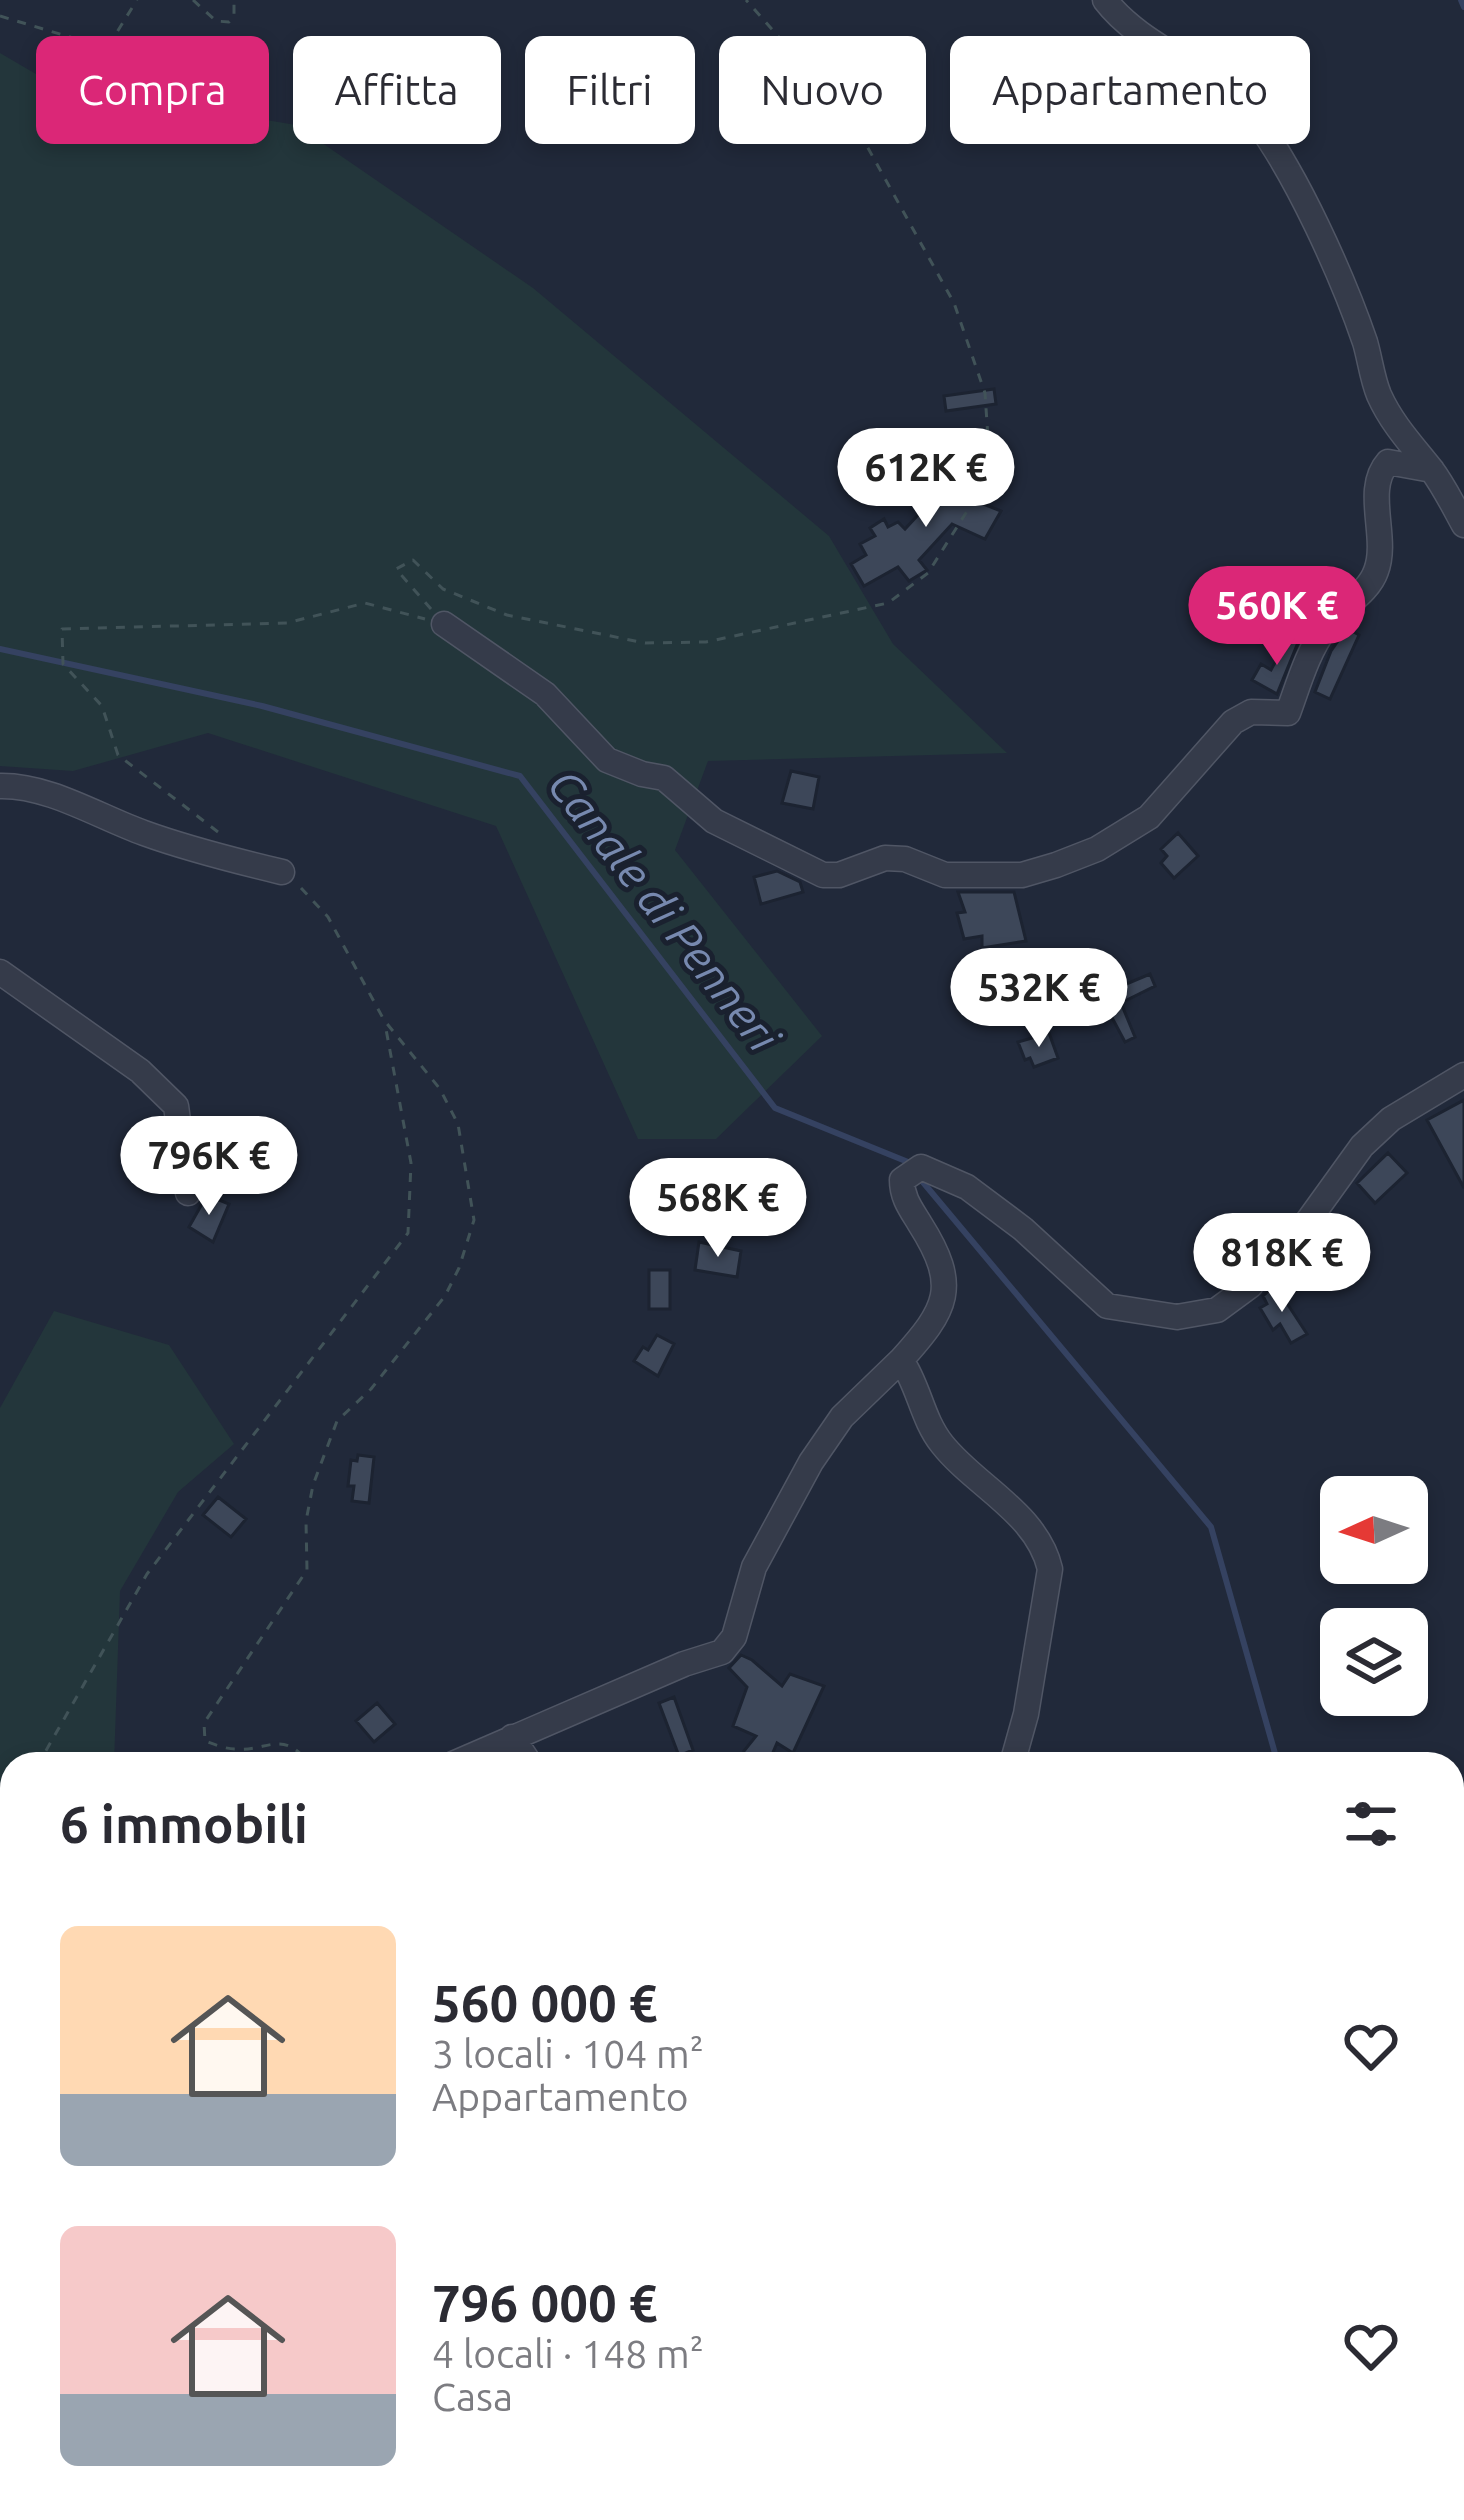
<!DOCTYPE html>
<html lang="it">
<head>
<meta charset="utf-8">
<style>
  :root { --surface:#fff; --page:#f2f2f3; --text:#2b2b33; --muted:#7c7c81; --accent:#db2777 }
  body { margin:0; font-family:Ubuntu,sans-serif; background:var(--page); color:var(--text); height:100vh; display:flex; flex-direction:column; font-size:45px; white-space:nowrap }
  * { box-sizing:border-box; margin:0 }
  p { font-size:39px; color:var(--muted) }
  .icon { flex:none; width:66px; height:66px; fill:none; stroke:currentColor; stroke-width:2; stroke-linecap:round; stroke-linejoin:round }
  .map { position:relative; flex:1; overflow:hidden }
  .side { position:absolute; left:0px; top:1752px; width:1464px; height:768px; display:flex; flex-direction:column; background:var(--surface); border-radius:36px 36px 0 0; box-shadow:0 6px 18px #0003 }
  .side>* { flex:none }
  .top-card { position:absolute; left:36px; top:36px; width:1392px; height:108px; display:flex; gap:24px }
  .needle { width:78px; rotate:267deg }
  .buttons { position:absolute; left:1320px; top:1476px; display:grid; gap:24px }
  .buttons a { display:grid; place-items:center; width:108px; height:108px; border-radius:18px; background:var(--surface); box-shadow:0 6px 18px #0003; font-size:60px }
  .price { position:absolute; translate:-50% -102px; padding:0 27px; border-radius:42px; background:#fff; color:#222; font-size:39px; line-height:78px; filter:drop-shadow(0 3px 6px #0008) }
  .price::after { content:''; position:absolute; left:50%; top:72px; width:36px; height:27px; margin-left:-18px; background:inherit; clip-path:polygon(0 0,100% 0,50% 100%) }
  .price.current { background:var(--accent); color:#fff }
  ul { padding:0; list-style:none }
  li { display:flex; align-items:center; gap:36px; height:300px; padding:0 60px }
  li span { display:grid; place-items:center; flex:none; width:336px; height:240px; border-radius:18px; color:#555 }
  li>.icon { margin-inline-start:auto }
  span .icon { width:144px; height:144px; fill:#fffc; stroke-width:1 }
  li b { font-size:51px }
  h2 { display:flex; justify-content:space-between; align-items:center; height:144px; padding:0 60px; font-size:51px }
  .tag { padding:0 42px; border-radius:18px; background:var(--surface); box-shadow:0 6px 18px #0003; font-size:42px; line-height:108px }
  .tag.current { background:var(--accent); color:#fff }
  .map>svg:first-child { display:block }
</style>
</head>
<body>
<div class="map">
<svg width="1464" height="2520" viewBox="0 0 1464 2520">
  <rect width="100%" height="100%" fill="#21293a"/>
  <path fill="#23363b" d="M0 53 53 84 296 125 533 288 829 536 893 644 1007 753 708 761 675 850 822 1036 716 1139H638L496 826 208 733 73 771 0 766Z
    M54 1311 169 1345 234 1444 178 1492 120 1591 114 1764H12V1995L0 2006V1408Z"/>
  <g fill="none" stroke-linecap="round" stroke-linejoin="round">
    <path stroke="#354261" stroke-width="6" d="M1461 0 1464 7
      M0 649 262 706 520 776 775 1108 908 1162
      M922 1181 1211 1527 1278 1764
      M1452 2386 1464 2370
      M536 2508 539 2520
      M1390 2520 1394 2508"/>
  </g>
  <path fill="#3d4759" stroke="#1c2331" stroke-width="3" d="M820 94 842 130 827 139 805 104Z
    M994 389 996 404 946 411 944 396Z
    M965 464 981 468 970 499 1001 511 985 539 952 524 919 560 927 570 909 581 898 567 864 586 851 564 866 555 860 544 875 536 870 528 884 519 888 527 898 522 905 529 943 488 952 471 963 472Z
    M1347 628 1359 635 1330 699 1315 692 1331 651Z
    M1290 635 1299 640 1277 694 1252 680 1261 664 1271 670Z
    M791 771 819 777 813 809 782 803Z
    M1178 833 1198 856 1174 878 1161 863 1167 856 1161 849Z
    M777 871 800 882 803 892 761 904 754 877Z
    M958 892H1014L1026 941 982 948V936L964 939 957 913 965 912Z
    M1150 974 1155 986 1121 1003 1135 1037 1125 1042 1100 995Z
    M1049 1033 1058 1058 1034 1067 1030 1058 1025 1060 1018 1042Z
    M1464 1100V1188L1427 1120Z
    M1388 1153 1407 1173 1375 1203 1357 1183Z
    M207 1195 229 1204 213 1242 189 1227Z
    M699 1242 741 1251 737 1277 695 1270Z
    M649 1270H670V1309H649Z
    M1275 1285 1307 1334 1291 1343 1280 1324 1273 1330 1260 1308 1267 1304 1263 1296Z
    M657 1335 674 1344 658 1376 634 1361 643 1347 648 1350Z
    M358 1455 374 1457 369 1503 352 1501 354 1486H348L351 1460 357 1461Z
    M218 1497 246 1519 231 1537 203 1515Z
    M741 1655 752 1660 782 1686 790 1674 824 1686 793 1753 777 1743 768 1764H754L744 1751 756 1736 733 1726 747 1687 729 1668Z
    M674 1697 693 1750 679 1756 659 1703Z
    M377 1703 395 1724 374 1742 356 1721Z"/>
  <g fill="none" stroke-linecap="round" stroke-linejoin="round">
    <g stroke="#505665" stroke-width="27">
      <path id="street" d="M1105 0C1144 51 1218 69 1255 119 1297 175 1342 275 1365 342 1370 359 1372 378 1379 395 1392 424 1412 445 1431 469 1444 486 1454 507 1464 525
        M444 624 545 694 607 760 642 774 664 778 714 821 823 875H839L885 858 905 859 945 875H1022L1056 865 1097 849 1149 817 1233 722 1251 712 1288 713C1299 683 1307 653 1326 627 1340 607 1368 594 1376 571 1389 537 1363 490 1388 462L1432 470
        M0 786C49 785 99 817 144 833 188 849 236 861 282 872
        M0 972 140 1071 176 1106 188 1193
        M512 1737 530 1764
        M453 1764 684 1664 722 1652 734 1637 754 1567 811 1462 842 1417 901 1360
        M1012 1764 1026 1714 1050 1569C1037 1513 975 1486 942 1444 922 1419 919 1386 901 1360 947 1309 960 1287 920 1224 911 1209 902 1198 902 1180L921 1167 967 1187 1023 1229 1107 1306 1177 1317 1217 1310 1251 1285 1264 1251 1300 1232 1362 1146 1391 1119 1464 1075
        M1452 2030 1464 2012
        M164 2520 165 2508
        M761 2520 765 2508"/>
    </g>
    <path stroke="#415358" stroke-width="3" stroke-dasharray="9 9" stroke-linecap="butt" d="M193 0 216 21 229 22 234 15V0
      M0 16 73 38 112 40 137 0
      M431 609 396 569 413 560 443 589 507 615 645 643 706 642 888 603 928 573 969 508 983 475 988 438 985 393 954 303 853 121 746 0
      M218 832 118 755 102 706 63 664 62 629 287 623 365 603 425 619
      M301 888 328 917 384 1020 440 1089 458 1124 474 1220 459 1268 445 1296 371 1389 337 1421 313 1485 306 1521 307 1570 204 1723 205 1741C214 1744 225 1749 235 1749 267 1752 283 1728 309 1764
      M34 1764 44 1754 147 1574 408 1233 411 1163 385 1024
      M0 1799 12 1787
      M0 2070 12 2051"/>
    <use href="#street" stroke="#353b4a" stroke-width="24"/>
  </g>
  <g text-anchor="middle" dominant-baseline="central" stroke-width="10" stroke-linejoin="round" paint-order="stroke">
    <g font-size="45" font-style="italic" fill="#7789af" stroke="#1a212f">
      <text transform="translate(664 910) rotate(52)">Canale di Penneri</text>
    </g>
  </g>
</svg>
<div class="buttons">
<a><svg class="needle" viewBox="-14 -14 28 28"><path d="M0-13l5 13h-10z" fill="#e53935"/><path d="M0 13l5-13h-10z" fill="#7c7c81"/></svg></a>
<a><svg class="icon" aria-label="layers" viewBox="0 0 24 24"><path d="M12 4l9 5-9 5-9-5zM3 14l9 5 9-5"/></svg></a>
</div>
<b class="price" style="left:926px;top:530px">612K €</b>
<b class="price current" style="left:1277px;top:668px">560K €</b>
<b class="price" style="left:1039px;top:1050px">532K €</b>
<b class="price" style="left:209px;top:1218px">796K €</b>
<b class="price" style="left:718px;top:1260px">568K €</b>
<b class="price" style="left:1282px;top:1315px">818K €</b>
<div class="top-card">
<a class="tag current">Compra</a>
<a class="tag">Affitta</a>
<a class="tag">Filtri</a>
<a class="tag">Nuovo</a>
<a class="tag">Appartamento</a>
</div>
<section class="side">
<h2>6 immobili<svg class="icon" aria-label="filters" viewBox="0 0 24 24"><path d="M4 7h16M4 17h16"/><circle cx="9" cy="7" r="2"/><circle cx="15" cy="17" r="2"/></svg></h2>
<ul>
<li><span style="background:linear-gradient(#ffd9b3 70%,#9aa5b1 0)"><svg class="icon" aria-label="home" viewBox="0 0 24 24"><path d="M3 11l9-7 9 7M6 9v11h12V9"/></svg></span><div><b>560 000 €</b><p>3 locali · 104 m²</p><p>Appartamento</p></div><svg class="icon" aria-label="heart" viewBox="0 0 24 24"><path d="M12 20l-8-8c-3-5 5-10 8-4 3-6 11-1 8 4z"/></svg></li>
<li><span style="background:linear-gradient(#f6c9c9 70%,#9aa5b1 0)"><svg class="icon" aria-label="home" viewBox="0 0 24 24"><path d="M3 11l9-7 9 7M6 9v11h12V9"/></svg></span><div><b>796 000 €</b><p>4 locali · 148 m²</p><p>Casa</p></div><svg class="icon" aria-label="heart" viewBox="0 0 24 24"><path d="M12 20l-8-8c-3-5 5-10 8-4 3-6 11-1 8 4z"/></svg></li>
</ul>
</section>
</div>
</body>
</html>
